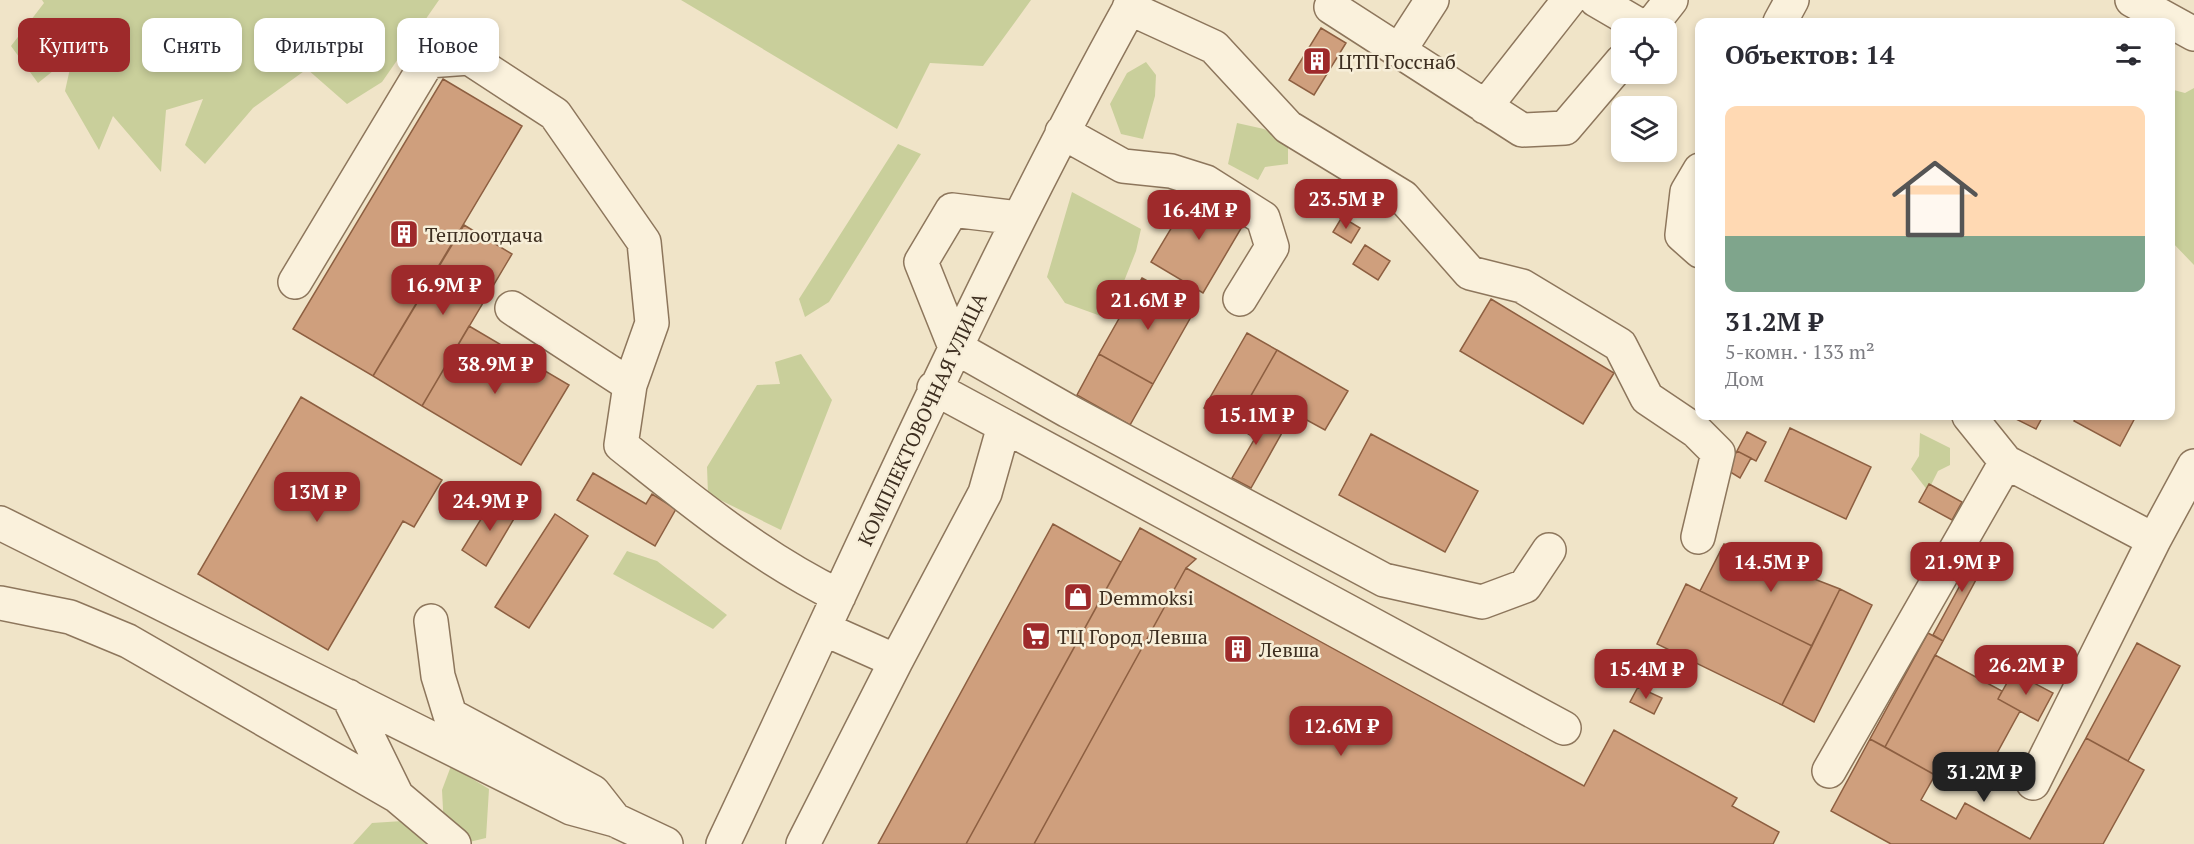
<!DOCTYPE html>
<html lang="ru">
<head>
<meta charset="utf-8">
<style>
  :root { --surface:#fff; --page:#f7f7f7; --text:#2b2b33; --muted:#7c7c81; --accent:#9e2a2b }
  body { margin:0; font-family:"PT Serif",serif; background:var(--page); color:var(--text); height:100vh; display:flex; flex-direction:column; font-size:22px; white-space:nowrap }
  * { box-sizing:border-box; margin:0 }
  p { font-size:20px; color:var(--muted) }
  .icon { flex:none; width:33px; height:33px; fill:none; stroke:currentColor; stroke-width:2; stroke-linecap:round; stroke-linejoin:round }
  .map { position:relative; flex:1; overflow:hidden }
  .drawer { position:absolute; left:1695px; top:18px; width:480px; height:402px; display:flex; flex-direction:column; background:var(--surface); border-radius:12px; box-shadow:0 3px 9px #0003 }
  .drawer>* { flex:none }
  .guide { position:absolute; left:18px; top:18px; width:570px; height:54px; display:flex; gap:12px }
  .buttons { position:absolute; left:1611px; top:18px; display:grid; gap:12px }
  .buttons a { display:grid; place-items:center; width:66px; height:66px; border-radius:12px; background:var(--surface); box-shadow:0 3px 9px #0003; font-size:30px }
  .price { position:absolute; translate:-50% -51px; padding:0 14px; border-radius:12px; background:var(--accent); color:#fff; font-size:20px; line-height:39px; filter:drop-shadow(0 2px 3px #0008) }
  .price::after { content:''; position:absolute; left:50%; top:36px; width:18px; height:14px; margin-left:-9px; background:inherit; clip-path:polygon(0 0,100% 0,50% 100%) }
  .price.selected { background:#222; color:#fff }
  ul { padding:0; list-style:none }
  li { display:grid; align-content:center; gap:12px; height:318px; padding:0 30px }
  li span { display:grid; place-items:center; height:186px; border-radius:12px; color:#555 }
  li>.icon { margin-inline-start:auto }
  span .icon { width:108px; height:108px; fill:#fffc; stroke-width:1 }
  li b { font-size:26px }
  h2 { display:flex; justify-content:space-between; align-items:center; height:72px; padding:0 30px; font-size:26px }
  .tag { padding:0 21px; border-radius:12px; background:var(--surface); box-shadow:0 3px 9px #0003; font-size:21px; line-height:54px }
  .tag.selected { background:var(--accent); color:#fff }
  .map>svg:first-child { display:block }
</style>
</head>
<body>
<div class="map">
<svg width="2194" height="844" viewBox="0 0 2194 844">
  <rect width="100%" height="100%" fill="#f0e4c8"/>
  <path fill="#c9cf9b" d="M42 0H439L382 82 347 104 307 69 253 108 205 164 185 145 203 99 166 110 161 172 113 116 99 150 65 91 73 55 38 83 11 46 44 3Z
    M681 0H1031L983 66 930 63 897 129Z
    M1146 62 1156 75 1155 96 1143 139 1121 134 1110 104 1127 73Z
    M2194 88V265L2171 241 2170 89 2185 93Z
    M1237 123 1264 129 1288 143V164L1265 167 1258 180 1228 164Z
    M898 144 921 154 829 302 805 317 799 299Z
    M1072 192 1141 229 1136 251 1109 319 1065 303 1047 277Z
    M801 354 832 400 781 530 708 494 707 467 757 385 780 384 775 362Z
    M1920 433 1950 448V465L1938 471 1928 491 1911 469 1919 456Z
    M627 551 657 561 727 615 713 629 613 574Z
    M451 766 489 789 486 838 461 844H353L372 823 418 820 444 828 442 790Z"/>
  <path fill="#cf9f7d" stroke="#8d5f41" stroke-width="1.5" d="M1321 28 1346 43 1314 95 1289 80Z
    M443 79 522 126 373 376 293 329Z
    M1194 190 1246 220 1203 293 1151 262Z
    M1342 217 1360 228 1351 243 1333 232Z
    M464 225 512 254 422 406 373 376Z
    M1365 245 1390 261 1378 280 1353 264Z
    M1142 278 1196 308 1153 384 1099 354Z
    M1491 299 1614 373 1583 424 1460 351Z
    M469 326 569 385 521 465 422 406Z
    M1247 333 1277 350 1234 425 1204 408Z
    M1277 350 1348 391 1325 430 1294 413 1283 431 1244 408Z
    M1099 354 1153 384 1130 425 1077 395Z
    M301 397 442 480 414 527 403 521 328 650 198 574Z
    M1244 408 1283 431 1251 488 1232 478 1255 438 1234 425Z
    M2010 416H2043L2036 429Z
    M2077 416H2136L2120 446 2074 421Z
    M1790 428 1871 467 1846 519 1765 481Z
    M1747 432 1766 442 1756 461 1737 451Z
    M1371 434 1478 491 1445 552 1339 495Z
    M1737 451 1751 458 1740 478 1727 470Z
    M593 473 646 504 652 494 676 509 655 546 577 500Z
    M1929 484 1962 502 1952 520 1919 502Z
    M494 498 518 512 486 566 462 550Z
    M555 514 588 536 529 628 495 607Z
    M1053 524 1121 562 966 844H878Z
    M1140 528 1196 559 1186 568 1034 844H966Z
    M1724 544 1840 589 1812 646 1700 591Z
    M1982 545 1992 550 1943 641 1933 635Z
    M1186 568 1584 786 1614 730 1737 798 1732 806 1779 832 1773 844H1034Z
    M1686 584 1812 646 1782 705 1657 644Z
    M1840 589 1872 605 1814 722 1782 705Z
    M1928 633 1943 641 1885 747 1870 739Z
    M2137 643 2180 666 2128 761 2086 738Z
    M1935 655 2002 691 1998 699 2020 711 1990 766 1969 755 1953 785 1885 747Z
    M2013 672 2053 693 2038 721 1998 699Z
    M1638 687 1662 698 1654 714 1630 702Z
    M2086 738 2144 770 2103 844H1891L1831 811 1870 739 1935 775 1921 800 1956 819 1965 803 2030 839Z"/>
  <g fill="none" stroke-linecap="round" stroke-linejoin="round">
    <g stroke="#8d765c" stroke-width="36">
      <path id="minor" d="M1596 0 1644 28
        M2132 0 2194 34
        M1331 7 1522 130 1565 128 1622 61
        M1129 8 1214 47 1288 127 1403 197 1470 273 1522 286 1620 345 1647 398 1696 431 1718 453 1698 537
        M1780 22 1792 0
        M1649 28 1671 0
        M1399 51 1432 0
        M1485 107 1569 0
        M1062 132 1123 166 1171 171 1206 182 1263 218 1272 247 1240 299
        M1700 170 1687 192 1682 235 1700 251
        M1019 218 952 210 921 262 955 347 1068 411 1384 580 1482 602 1525 586 1549 550
        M295 282 428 61 469 58 555 114 644 242 652 323 630 385 621 445C690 500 759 557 839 596
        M512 308 630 385
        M934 388 1564 728
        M1969 416 2006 462 2154 540
        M0 523 571 808 615 820 666 844
        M0 603 70 617 128 641 397 796 454 844
        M431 621 438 676 450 715 593 792 615 820
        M824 629 896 661
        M348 696 397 796
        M1829 771 2006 462
        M2033 783 2154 540 2194 466
        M723 844C857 561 982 274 1134 0
        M803 844 896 661 985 493 1004 426"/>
    </g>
    <use href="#minor" stroke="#faf1dc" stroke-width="33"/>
  </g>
  <defs>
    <g id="building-square" transform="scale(1.5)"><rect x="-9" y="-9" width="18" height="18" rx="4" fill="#9e2a2b" stroke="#f7eed8"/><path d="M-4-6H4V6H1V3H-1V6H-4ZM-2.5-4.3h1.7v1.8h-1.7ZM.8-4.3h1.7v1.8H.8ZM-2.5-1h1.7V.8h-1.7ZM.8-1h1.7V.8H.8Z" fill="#fff"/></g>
    <g id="shop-square" transform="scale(1.5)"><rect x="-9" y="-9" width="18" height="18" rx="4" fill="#9e2a2b" stroke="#f7eed8"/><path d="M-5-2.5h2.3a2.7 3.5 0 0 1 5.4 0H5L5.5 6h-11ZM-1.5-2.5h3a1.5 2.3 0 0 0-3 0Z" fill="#fff"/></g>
    <g id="supermarket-square" transform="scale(1.5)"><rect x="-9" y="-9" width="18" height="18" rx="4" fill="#9e2a2b" stroke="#f7eed8"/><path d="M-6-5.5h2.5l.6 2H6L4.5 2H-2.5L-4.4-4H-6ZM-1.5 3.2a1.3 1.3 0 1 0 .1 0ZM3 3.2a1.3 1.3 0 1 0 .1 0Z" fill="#fff"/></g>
  </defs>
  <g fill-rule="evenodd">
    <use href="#building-square" x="1317" y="61"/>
    <use href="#building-square" x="404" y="234"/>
    <use href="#shop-square" x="1078" y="597"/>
    <use href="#supermarket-square" x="1036" y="636"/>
    <use href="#building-square" x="1238" y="649"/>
  </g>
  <g text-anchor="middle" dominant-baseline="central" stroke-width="5" stroke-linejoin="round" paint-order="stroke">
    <g font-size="20" fill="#3d2e20" stroke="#f7eed8" text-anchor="start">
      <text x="1338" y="61">ЦТП Госснаб</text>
      <text x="425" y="234">Теплоотдача</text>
      <text x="1099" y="597">Demmoksi</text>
      <text x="1057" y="636">ТЦ Город Левша</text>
      <text x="1259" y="649">Левша</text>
    </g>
    <g font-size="20" fill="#3d2e20" stroke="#f7eed8">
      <text transform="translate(922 419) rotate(-65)">КОМПЛЕКТОВОЧНАЯ УЛИЦА</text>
    </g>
  </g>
</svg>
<div class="buttons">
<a><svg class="icon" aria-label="locate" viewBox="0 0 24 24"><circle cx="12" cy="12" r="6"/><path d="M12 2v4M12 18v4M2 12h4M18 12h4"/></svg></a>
<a><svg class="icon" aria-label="layers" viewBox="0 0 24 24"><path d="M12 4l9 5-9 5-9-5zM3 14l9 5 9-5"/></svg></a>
</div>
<b class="price" style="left:1346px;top:230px">23.5M ₽</b>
<b class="price" style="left:1199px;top:241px">16.4M ₽</b>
<b class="price" style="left:443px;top:316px">16.9M ₽</b>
<b class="price" style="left:1148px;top:331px">21.6M ₽</b>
<b class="price" style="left:495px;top:395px">38.9M ₽</b>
<b class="price" style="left:1256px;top:446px">15.1M ₽</b>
<b class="price" style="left:317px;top:523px">13M ₽</b>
<b class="price" style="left:490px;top:532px">24.9M ₽</b>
<b class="price" style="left:1771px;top:593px">14.5M ₽</b>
<b class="price" style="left:1962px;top:593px">21.9M ₽</b>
<b class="price" style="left:2026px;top:696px">26.2M ₽</b>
<b class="price" style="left:1646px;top:700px">15.4M ₽</b>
<b class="price" style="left:1341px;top:757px">12.6M ₽</b>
<b class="price selected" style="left:1984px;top:803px">31.2M ₽</b>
<div class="guide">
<a class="tag selected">Купить</a>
<a class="tag">Снять</a>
<a class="tag">Фильтры</a>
<a class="tag">Новое</a>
</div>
<section class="drawer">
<h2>Объектов: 14<svg class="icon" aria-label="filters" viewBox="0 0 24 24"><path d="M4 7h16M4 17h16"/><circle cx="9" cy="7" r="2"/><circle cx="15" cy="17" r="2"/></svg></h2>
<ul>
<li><span style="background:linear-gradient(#ffd9b3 70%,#7fa58c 0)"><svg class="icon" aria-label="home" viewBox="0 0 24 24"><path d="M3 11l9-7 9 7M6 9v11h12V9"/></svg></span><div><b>31.2M ₽</b><p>5-комн. · 133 m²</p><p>Дом</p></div></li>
</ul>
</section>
</div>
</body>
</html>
